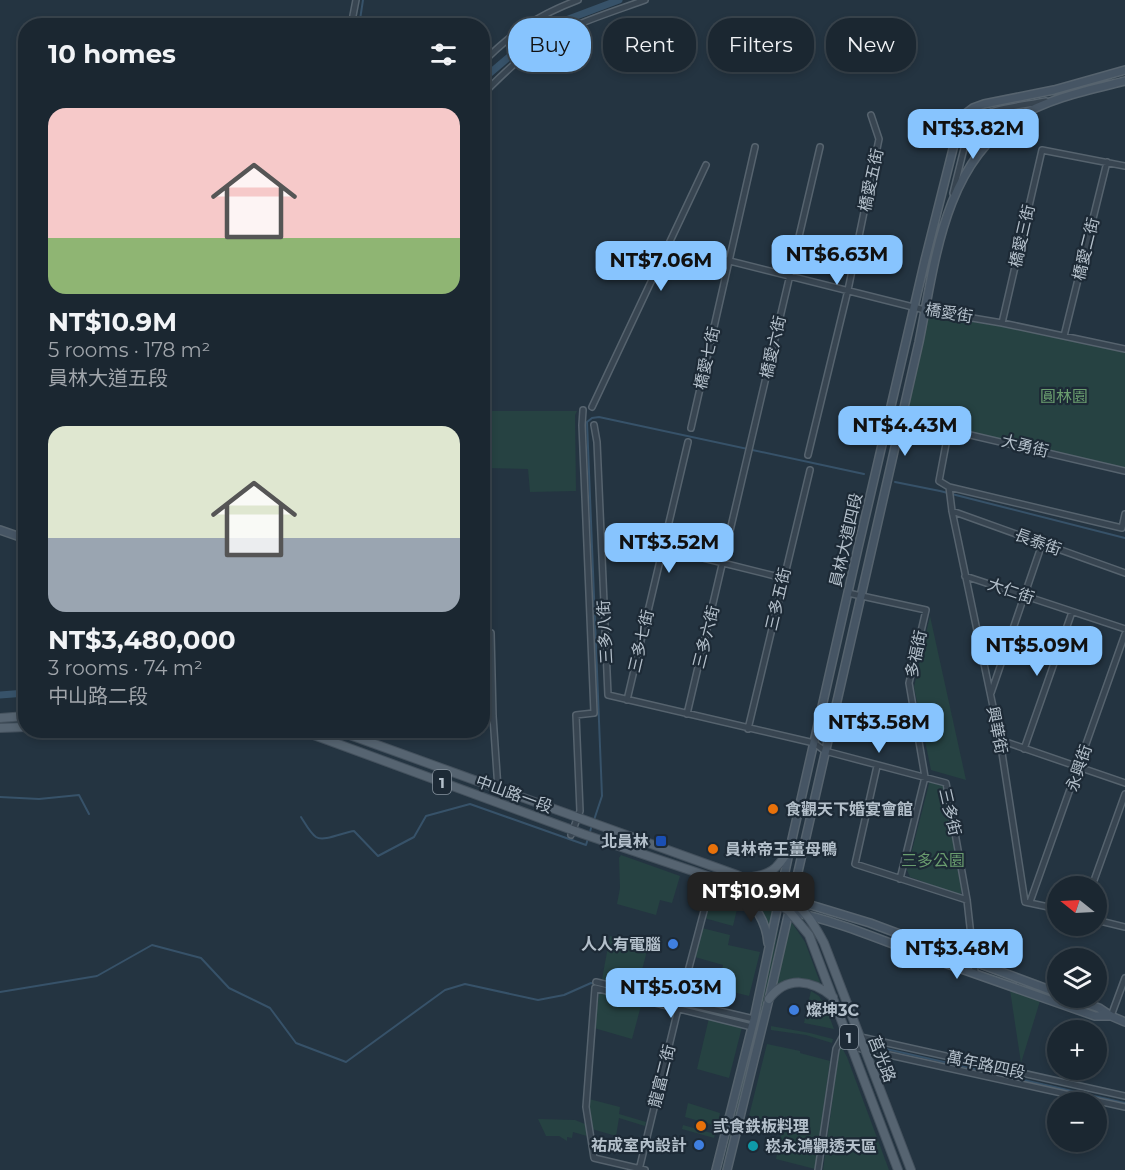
<!DOCTYPE html>
<html lang="en">
<head>
<meta charset="utf-8">
<style>
  :root { --surface:#1b2731; --page:#242f39; --text:#f1f3f6; --muted:#a0a5ab; --line:#39444d; --accent:#87c4fe }
  body { margin:0; font-family:Montserrat,"Noto Sans TC",sans-serif; background:var(--page); color:var(--text); height:100vh; display:flex; flex-direction:column; font-size:22px; white-space:nowrap }
  * { box-sizing:border-box; margin:0 }
  p { font-size:20px; color:var(--muted) }
  .icon { flex:none; width:33px; height:33px; fill:none; stroke:currentColor; stroke-width:2; stroke-linecap:round; stroke-linejoin:round }
  .map { position:relative; flex:1; overflow:hidden }
  .panel { position:absolute; left:18px; top:18px; width:472px; height:720px; display:flex; flex-direction:column; background:var(--surface); border-radius:24px; box-shadow:0 3px 9px #0003,0 0 0 2px var(--line) }
  .panel>* { flex:none }
  .banner { position:absolute; left:508px; top:18px; width:526px; height:54px; display:flex; gap:12px }
  .needle { width:39px; rotate:288deg }
  .buttons { position:absolute; left:1047px; top:876px; display:grid; gap:12px }
  .buttons a { display:grid; place-items:center; width:60px; height:60px; border-radius:50%; background:var(--surface); box-shadow:0 3px 9px #0003,0 0 0 2px var(--line); font-size:30px }
  .price { position:absolute; translate:-50% -51px; padding:0 14px; border-radius:12px; background:var(--accent); color:#111; font-size:20px; line-height:39px; filter:drop-shadow(0 2px 3px #0008) }
  .price::after { content:''; position:absolute; left:50%; top:36px; width:18px; height:14px; margin-left:-9px; background:inherit; clip-path:polygon(0 0,100% 0,50% 100%) }
  .price.selected { background:#222; color:#fff }
  ul { padding:0; list-style:none }
  li { display:grid; align-content:center; gap:12px; height:318px; padding:0 30px }
  li span { display:grid; place-items:center; height:186px; border-radius:18px; color:#555 }
  li>.icon { margin-inline-start:auto }
  span .icon { width:108px; height:108px; fill:#fffc; stroke-width:1 }
  li b { font-size:26px }
  h2 { display:flex; justify-content:space-between; align-items:center; height:72px; padding:0 30px; font-size:26px }
  .tag { padding:0 21px; border-radius:24px; background:var(--surface); box-shadow:0 3px 9px #0003,0 0 0 2px var(--line); font-size:21px; line-height:54px }
  .tag.selected { background:var(--accent); color:#111 }
  .map>svg:first-child { display:block }
</style>
</head>
<body>
<div class="map">
<svg width="1125" height="1170" viewBox="0 0 1125 1170">
  <rect width="100%" height="100%" fill="#243441"/>
  <path fill="#264242" d="M925 310 1125 349V471L901 419Z
    M483 411H577L575 415 576 491 530 492 528 469 483 468Z
    M930 616 966 780 931 770 914 687Z
    M930 780 943 784 961 887V893L959 895 910 877 907 870Z
    M621 855 680 876 672 903 660 900 656 915 617 904 620 888 619 858Z
    M714 888 726 892 739 901 733 926 704 918 711 890Z
    M755 900 773 908 770 927H768Z
    M792 923 805 942 821 985C802 974 793 981 775 987L790 924Z
    M779 926 769 984 723 1170H722Z
    M702 928 730 935 728 945 760 952 749 996 717 988 723 965 695 957Z
    M610 936 648 947 637 989 602 979Z
    M1010 990 1040 1001 1021 1063Z
    M811 991 819 996 825 1006 808 1004Z
    M603 992 642 1002 632 1039 594 1028 599 994Z
    M807 1010 828 1013 834 1029 804 1023Z
    M709 1018 742 1027 729 1078 697 1069Z
    M771 1026 810 1033 833 1039 832 1043 806 1035 771 1030Z
    M767 1044 800 1051V1053L830 1061 815 1169 776 1159 783 1125 749 1116Z
    M840 1044 847 1057 889 1170H823Z
    M589 1099 620 1107 619 1114 646 1122 645 1126 619 1118 616 1136 592 1129Z
    M688 1103 720 1113 717 1126 685 1117Z
    M538 1119 575 1120 585 1124 587 1136 573 1132 572 1138 567 1137V1141L559 1136H546Z
    M683 1125 715 1134 714 1138 682 1129Z"/>
  <g fill="none" stroke-linecap="round" stroke-linejoin="round">
    <path stroke="#375269" stroke-width="2" d="M359 26 363 0
      M895 482 940 491 1125 538
      M0 797 39 799 79 795 89 814
      M301 817C305 823 310 833 316 837 324 842 344 832 354 831L378 856 414 837 426 816 470 804 586 845 592 825
      M594 820 602 796 587 422 592 418 599 417 864 474
      M0 992 97 976 152 945 201 958 229 988 270 1008 296 1043 346 1062 445 990 465 984 538 1000 564 995 591 983 595 984
      M653 998 740 1020
      M864 1044 1125 1103"/>
    <path stroke="#375269" stroke-width="7" d="M483 79 542 29 619 0
      M0 695 26 693"/>
    <g stroke="#56636e" stroke-width="8">
      <path id="street" d="M351 26 356 0
        M483 62C513 32 538 15 578 0
        M483 94C498 79 514 63 531 50 565 26 606 14 645 0
        M971 122C992 107 1021 106 1046 101
        M953 193 974 108
        M670 246 925 310 1002 323 1125 349
        M1002 323 1042 150 1125 166
        M1064 336 1107 162
        M592 407 706 165
        M889 416 1125 471
        M594 425 597 442 608 695 814 743 825 751 946 783 967 900 975 972
        M691 428 755 147
        M949 428 939 481 949 487 952 511 1000 740 1025 902 1058 909
        M808 455 848 290 879 139 871 115
        M949 487 1122 528 1125 514
        M952 511 1125 573
        M663 548 783 578
        M965 576 1125 629
        M848 593 926 610 909 683 925 777 900 879
        M491 633 493 716 498 789
        M991 693 1042 544
        M627 700 688 442
        M687 714 820 147
        M748 729 810 470
        M1000 740 1125 783
        M1024 749 1072 612
        M877 766 855 864 967 900
        M571 835 580 811 576 715 594 713 582 425 583 410
        M1092 886 1125 794
        M1030 902 1125 634
        M1096 920 1125 927
        M596 982 754 1019
        M1111 1016 1125 978
        M853 1047 1125 1107
        M639 1170 678 1009 713 877
        M645 1170 594 1158 586 1107 595 988 752 1027
        M818 1170 836 1049 843 1036 847 1034 1125 1096"/>
    </g>
    <g stroke="#56636e" stroke-width="10">
      <path id="secondary" d="M0 530 26 539
        M737 886C752 904 766 918 768 943
        M791 899 870 923 1058 993
        M789 911C839 921 885 942 933 959 987 978 1041 997 1095 1016H1111
        M1071 998 1099 1008 1111 1016 1125 1022
        M716 1170 754 1019 790 848 858 548 925 260 961 117 973 108 984 104 1054 90 1125 70
        M727 1170 769 999 919 342C935 263 943 166 1017 118 1049 98 1089 90 1125 81"/>
    </g>
    <g stroke="#44515d" stroke-width="10">
      <path id="primary" d="M0 718 26 716
        M0 728 26 727
        M300 730 583 834 737 886 779 904 789 911 809 935 898 1170
        M336 730 737 875C785 899 797 891 824 943L911 1170
        M745 878C771 875 776 871 790 848
        M769 999C787 975 812 980 833 997"/>
    </g>
    <use href="#street" stroke="#384551" stroke-width="5"/>
    <use href="#secondary" stroke="#465564" stroke-width="7"/>
    <use href="#primary" stroke="#566471" stroke-width="8"/>
  </g>
  <g fill="#e8710a" stroke="#1d2a36" stroke-width="2">
    <circle cx="773" cy="809" r="6"/>
    <circle cx="713" cy="849" r="6"/>
    <circle cx="701" cy="1126" r="6"/>
  </g>
  <rect fill="#1a4fb4" stroke="#1d2a36" stroke-width="2" x="655" y="835" width="12" height="12" rx="3"/>
  <g fill="#3f7fe0" stroke="#1d2a36" stroke-width="2">
    <circle cx="673" cy="944" r="6"/>
    <circle cx="794" cy="1010" r="6"/>
    <circle cx="699" cy="1145" r="6"/>
  </g>
  <circle fill="#0f9aa8" stroke="#1d2a36" stroke-width="2" cx="753" cy="1146" r="6"/>
  <g text-anchor="middle" dominant-baseline="central" stroke-width="4.5" stroke-linejoin="round" paint-order="stroke">
    <g fill="#1d2a36" stroke="#87939e" stroke-width="1.5">
      <rect x="433" y="770" width="18" height="24" rx="4.5"/>
      <rect x="840" y="1025" width="18" height="24" rx="4.5"/>
    </g>
    <g font-size="15" font-weight="bold" fill="#b4c0cb">
      <text x="442" y="782">1</text>
      <text x="849" y="1037">1</text>
    </g>
    <g font-size="16" fill="#b4c0cb" stroke="#1d2a36">
      <text transform="translate(871 180) rotate(-78)">橋愛五街</text>
      <text transform="translate(1022 236) rotate(-77)">橋愛三街</text>
      <text transform="translate(1086 249) rotate(-76)">橋愛二街</text>
      <text transform="translate(949 313) rotate(10)">橋愛街</text>
      <text transform="translate(773 347) rotate(-77)">橋愛六街</text>
      <text transform="translate(707 358) rotate(-77)">橋愛七街</text>
      <text transform="translate(1025 446) rotate(14)">大勇街</text>
      <text transform="translate(846 540) rotate(-77)">員林大道四段</text>
      <text transform="translate(1038 542) rotate(20)">長泰街</text>
      <text transform="translate(1011 591) rotate(19)">大仁街</text>
      <text transform="translate(778 599) rotate(-77)">三多五街</text>
      <text transform="translate(605 632) rotate(-93)">三多八街</text>
      <text transform="translate(706 637) rotate(-76)">三多六街</text>
      <text transform="translate(641 641) rotate(-77)">三多七街</text>
      <text transform="translate(916 654) rotate(-78)">多福街</text>
      <text transform="translate(997 730) rotate(79)">興華街</text>
      <text transform="translate(1079 768) rotate(-71)">永興街</text>
      <text transform="translate(514 794) rotate(20)">中山路一段</text>
      <text transform="translate(950 812) rotate(77)">三多街</text>
      <text transform="translate(882 1059) rotate(69)">莒光路</text>
      <text transform="translate(986 1065) rotate(12)">萬年路四段</text>
      <text transform="translate(662 1076) rotate(-76)">龍富二街</text>
    </g>
    <g font-size="16" fill="#6a9d6f" stroke="#1d2a36">
      <text x="1064" y="396">圓林園</text>
      <text x="933" y="860">三多公園</text>
    </g>
    <g font-size="16" font-weight="bold" fill="#b4c0cb" stroke="#1d2a36" text-anchor="start">
      <text x="785" y="809">食觀天下婚宴會館</text>
      <text x="649" y="841" text-anchor="end">北員林</text>
      <text x="725" y="849">員林帝王薑母鴨</text>
      <text x="661" y="944" text-anchor="end">人人有電腦</text>
      <text x="806" y="1010">燦坤3C</text>
      <text x="713" y="1126">弎食鉄板料理</text>
      <text x="687" y="1145" text-anchor="end">祐成室內設計</text>
      <text x="765" y="1146">崧永鴻觀透天區</text>
    </g>
  </g>
</svg>
<div class="buttons">
<a><svg class="needle" viewBox="-14 -14 28 28"><path d="M0-13l5 13h-10z" fill="#e53935"/><path d="M0 13l5-13h-10z" fill="#a0a5ab"/></svg></a>
<a><svg class="icon" aria-label="layers" viewBox="0 0 24 24"><path d="M12 4l9 5-9 5-9-5zM3 14l9 5 9-5"/></svg></a>
<a>+</a>
<a>−</a>
</div>
<b class="price" style="left:973px;top:160px">NT$3.82M</b>
<b class="price" style="left:837px;top:286px">NT$6.63M</b>
<b class="price" style="left:661px;top:292px">NT$7.06M</b>
<b class="price" style="left:905px;top:457px">NT$4.43M</b>
<b class="price" style="left:669px;top:574px">NT$3.52M</b>
<b class="price" style="left:1037px;top:677px">NT$5.09M</b>
<b class="price" style="left:879px;top:754px">NT$3.58M</b>
<b class="price selected" style="left:751px;top:923px">NT$10.9M</b>
<b class="price" style="left:957px;top:980px">NT$3.48M</b>
<b class="price" style="left:671px;top:1019px">NT$5.03M</b>
<div class="banner">
<a class="tag selected">Buy</a>
<a class="tag">Rent</a>
<a class="tag">Filters</a>
<a class="tag">New</a>
</div>
<section class="panel">
<h2>10 homes<svg class="icon" aria-label="filters" viewBox="0 0 24 24"><path d="M4 7h16M4 17h16"/><circle cx="9" cy="7" r="2"/><circle cx="15" cy="17" r="2"/></svg></h2>
<ul>
<li><span style="background:linear-gradient(#f6c9c9 70%,#8fb573 0)"><svg class="icon" aria-label="home" viewBox="0 0 24 24"><path d="M3 11l9-7 9 7M6 9v11h12V9"/></svg></span><div><b>NT$10.9M</b><p>5 rooms · 178 m²</p><p>員林大道五段</p></div></li>
<li><span style="background:linear-gradient(#dfe7d0 60%,#9aa5b1 0)"><svg class="icon" aria-label="home" viewBox="0 0 24 24"><path d="M3 11l9-7 9 7M6 9v11h12V9"/></svg></span><div><b>NT$3,480,000</b><p>3 rooms · 74 m²</p><p>中山路二段</p></div></li>
</ul>
</section>
</div>
</body>
</html>
